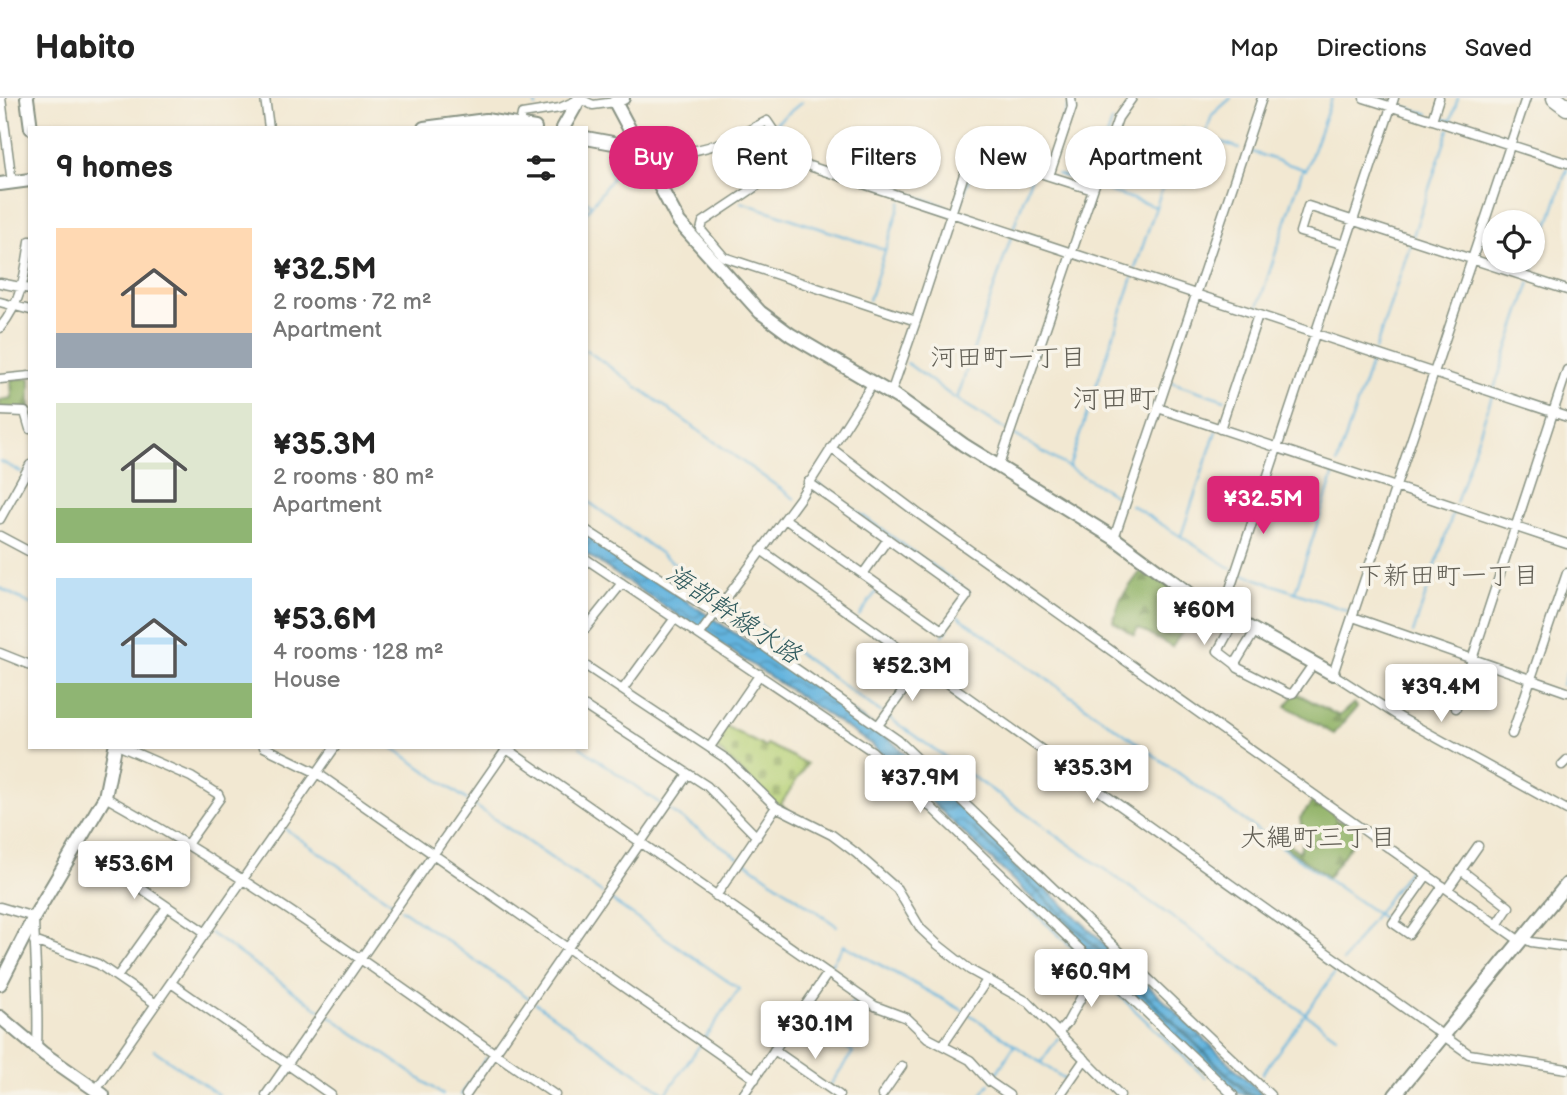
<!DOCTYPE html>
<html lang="en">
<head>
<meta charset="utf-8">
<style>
  :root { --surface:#fff; --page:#f6f6f6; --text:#222; --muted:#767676; --line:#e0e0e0; --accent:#db2777 }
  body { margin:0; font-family:"Balsamiq Sans","Klee One",sans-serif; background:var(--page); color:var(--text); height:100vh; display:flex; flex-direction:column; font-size:26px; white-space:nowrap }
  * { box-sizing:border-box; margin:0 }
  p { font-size:23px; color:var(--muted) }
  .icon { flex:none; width:38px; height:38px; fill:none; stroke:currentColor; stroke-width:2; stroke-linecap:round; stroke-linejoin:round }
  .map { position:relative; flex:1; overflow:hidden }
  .details { position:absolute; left:28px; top:28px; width:560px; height:623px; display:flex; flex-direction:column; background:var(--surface); border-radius:0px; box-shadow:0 2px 5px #0004 }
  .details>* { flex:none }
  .guide { position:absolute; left:609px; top:28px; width:665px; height:63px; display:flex; gap:14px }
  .tools { position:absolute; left:1482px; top:112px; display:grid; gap:14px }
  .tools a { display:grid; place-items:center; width:63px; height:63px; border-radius:50%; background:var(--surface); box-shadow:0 2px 5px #0004; font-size:35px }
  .price { position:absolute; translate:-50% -60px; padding:0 16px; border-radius:7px; background:#fff; color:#222; font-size:23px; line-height:46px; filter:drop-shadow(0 2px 4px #0008) }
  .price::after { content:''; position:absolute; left:50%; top:42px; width:21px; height:16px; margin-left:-10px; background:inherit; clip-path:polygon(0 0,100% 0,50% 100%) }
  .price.on { background:var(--accent); color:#fff }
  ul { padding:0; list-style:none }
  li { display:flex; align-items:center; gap:21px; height:175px; padding:0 28px }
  li span { display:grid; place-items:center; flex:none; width:196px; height:140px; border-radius:0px; color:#555 }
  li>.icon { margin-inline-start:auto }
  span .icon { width:84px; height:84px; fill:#fffc; stroke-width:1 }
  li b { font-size:30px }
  h2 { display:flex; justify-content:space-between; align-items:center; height:84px; padding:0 28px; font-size:30px }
  .chip { padding:0 24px; border-radius:32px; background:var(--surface); box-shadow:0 2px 5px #0004; font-size:24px; line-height:63px }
  .chip.on { background:var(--accent); color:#fff }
  header { display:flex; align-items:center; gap:42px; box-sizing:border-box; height:98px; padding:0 35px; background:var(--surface); border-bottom:2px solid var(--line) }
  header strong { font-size:33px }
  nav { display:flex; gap:38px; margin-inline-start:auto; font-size:24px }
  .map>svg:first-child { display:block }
</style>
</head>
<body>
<header>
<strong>Habito</strong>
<nav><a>Map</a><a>Directions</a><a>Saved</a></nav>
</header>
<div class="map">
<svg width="1567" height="997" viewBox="0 0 1567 997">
  <defs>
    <pattern id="forest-firs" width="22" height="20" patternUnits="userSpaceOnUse" patternTransform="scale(1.75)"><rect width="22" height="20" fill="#90b266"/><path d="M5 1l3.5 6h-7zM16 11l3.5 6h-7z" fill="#759255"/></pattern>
    <pattern id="cemetery-stones" width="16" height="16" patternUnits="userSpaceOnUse" patternTransform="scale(1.75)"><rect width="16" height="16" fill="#b5d075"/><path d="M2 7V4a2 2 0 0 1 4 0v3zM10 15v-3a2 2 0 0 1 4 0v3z" fill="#93aa61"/></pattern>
    <pattern id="water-waves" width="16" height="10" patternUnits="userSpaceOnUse" patternTransform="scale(1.75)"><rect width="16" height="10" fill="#64b4de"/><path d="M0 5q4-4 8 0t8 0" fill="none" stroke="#5294b5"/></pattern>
  </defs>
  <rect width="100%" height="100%" fill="#f7f3e8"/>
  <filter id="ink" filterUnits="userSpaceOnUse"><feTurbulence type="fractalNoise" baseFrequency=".0143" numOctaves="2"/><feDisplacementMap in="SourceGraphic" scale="14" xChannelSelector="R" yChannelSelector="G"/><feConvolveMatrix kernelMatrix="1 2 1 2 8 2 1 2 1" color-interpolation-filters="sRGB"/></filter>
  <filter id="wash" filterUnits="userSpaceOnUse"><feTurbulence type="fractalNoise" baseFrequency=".00686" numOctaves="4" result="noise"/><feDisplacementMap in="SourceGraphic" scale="28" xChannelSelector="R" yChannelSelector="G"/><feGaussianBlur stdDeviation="1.57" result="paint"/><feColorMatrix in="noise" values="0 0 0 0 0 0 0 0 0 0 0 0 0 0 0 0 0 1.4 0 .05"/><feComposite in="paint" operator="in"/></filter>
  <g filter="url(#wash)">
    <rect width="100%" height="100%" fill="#f2e8d2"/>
    <path fill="url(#forest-firs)" stroke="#58784d" stroke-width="2" d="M30 280V316L29 312 0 311V302L12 300 11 281Z
      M1143 470 1200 508 1172 549 1138 530 1134 537 1113 523 1121 500Z
      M1296 595 1339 618 1354 605 1357 609 1334 636 1286 608Z
      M1315 701 1332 714 1337 723H1345L1360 734 1328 779 1281 746 1288 745 1299 754C1307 735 1302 737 1300 720Z"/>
    <path fill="url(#cemetery-stones)" stroke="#6a8654" stroke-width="2" d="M725 628 765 649 767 646 807 666 781 706 790 714 778 708 714 648Z"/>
    <path fill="url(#water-waves)" stroke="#427889" stroke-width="2" d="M586 436 881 633 1263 997H1250L1241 989 973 731 1248 997 1234 994 871 646 586 456Z"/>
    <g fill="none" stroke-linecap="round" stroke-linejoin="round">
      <path stroke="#64b4de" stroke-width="2" d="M534 0 536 9
        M1379 0 1388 3
        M802 4 775 26 797 58 948 109
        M1396 6 1428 16
        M1438 19 1466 28
        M1451 22 1458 0
        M1205 39 1212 17 1231 0
        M979 50 1044 71
        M1249 53 1306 72 1332 0
        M1048 69 1068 8
        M1057 76 1088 86
        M1095 76 1112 23
        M1100 90 1156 109 1182 31 1239 50
        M586 103 592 107 586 115
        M728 103 788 62
        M741 104 885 152
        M592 107 612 80 609 71
        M959 111 976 59
        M1013 131 1032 77
        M1413 138 1449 31
        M1135 171 1156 109
        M1532 177 1567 70
        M869 202 901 104
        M1257 212 1303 71
        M586 252 634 286
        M1375 252 1411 144
        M907 265 953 299 1007 332
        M1171 284 1225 302
        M636 288 795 401
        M1494 291 1530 184
        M957 301 1011 139
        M1015 337 1121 401
        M0 363 21 374
        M1337 365 1373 259
        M1069 369 1133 179
        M817 385 969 494
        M586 402 720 498
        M1456 405 1492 298
        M1131 407 1234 472
        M1181 438 1216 333
        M1240 475 1348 513
        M0 490 30 506
        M1295 494 1335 372
        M727 504 882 615
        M859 518 878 491
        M958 518 1117 631
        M1413 535 1454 412
        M943 537 948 531
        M1562 587 1567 573
        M888 619 1046 730
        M1119 632 1277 746
        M392 649 467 702
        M580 649 662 707
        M474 707 602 795
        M668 711 738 759
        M284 730 394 806
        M1049 732 1207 844
        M1280 748 1390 825
        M973 755 1007 788
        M744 763 837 828
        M1011 793 1075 852 1087 867
        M608 800 739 891 704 941
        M401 811 529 900
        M1377 816 1410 770
        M210 835 320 912
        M1210 847 1336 938
        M1343 863 1376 816
        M827 872 844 847 964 913
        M1098 877 1206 980
        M535 905 666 996
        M327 916 443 997
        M969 916 1066 982
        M154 952 219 997
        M1041 964 1058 940
        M1262 976 1339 869
        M992 982 1014 948
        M830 987 853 954 831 939 856 899
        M461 997 486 960
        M665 997 700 947
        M981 997 989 986"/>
    </g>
  </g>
  <g filter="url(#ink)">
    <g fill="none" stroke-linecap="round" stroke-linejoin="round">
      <g stroke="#889283" stroke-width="11">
        <path id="street" d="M1 0 12 85
          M265 0 269 30
          M1364 0 1567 65
          M1526 0 1333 576 1401 620 1567 712
          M1432 22 1439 0
          M520 27 522 16 560 10 580 1 593 7 615 4
          M640 50C651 49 661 53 673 54 707 55 738 38 767 23L794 63 1567 319
          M794 63 703 124 701 132 724 159 916 223 969 61 977 55H983L1049 78 1072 9 1071 0
          M1049 78 1093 92 1118 20 1132 0
          M1345 147 1300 134 1308 108 1567 192
          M0 185 30 191
          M0 204 30 212
          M0 230C22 203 25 177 30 143
          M0 281 30 278
          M891 295 916 223
          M1158 310 1262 0
          M0 313 25 314 30 331
          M1220 331 1258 217
          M831 350 916 414 1520 843
          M999 367 1093 92
          M0 421 30 367
          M785 421 942 532 967 498 808 384
          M586 432 745 535 898 642 1270 997
          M0 438 30 454
          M1114 440 1158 310 1567 446
          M761 452 1469 956 1567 971
          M586 461 872 653 1233 997
          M863 476 888 441
          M1222 515 1394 0
          M1353 519 1567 594
          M586 530 622 485
          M1255 533 1235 566 1238 570 1289 596 1293 595 1314 565
          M700 536 800 400 873 285
          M0 555 30 567
          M1235 566 1218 553 1235 522
          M586 568 728 662 776 709 832 737 856 755 897 791 921 831 937 846 970 872 1028 904 1120 997
          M623 591 675 520
          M586 609 707 688 757 739
          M1456 610 1567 272
          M879 626 922 567
          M1512 636 1567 475
          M122 649 191 679 218 696 220 700 188 745
          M264 649 317 675 755 981
          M504 649 875 908 907 920 928 940 970 962 990 984 1009 997
          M710 649 760 576
          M1562 667 1567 662
          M105 699C263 786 406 895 555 997
          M78 747 206 835
          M1461 772 1509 809 1497 827
          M1427 777 1393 825 1409 836 1443 788
          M1448 791 1478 748
          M716 798 776 709
          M0 809 34 819C35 863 39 906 37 951
          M1523 840 1531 844 1567 849
          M34 843 98 866 156 906
          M1102 870 1118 853
          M117 879 167 809
          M171 885 331 997
          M1059 934 1067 925 1099 867
          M943 947 987 882
          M774 952 839 997
          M96 992 335 649
          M266 997 508 649
          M466 997 688 676
          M743 997 828 875
          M882 997 902 968
          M1060 997 1085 961"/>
      </g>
      <g stroke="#889283" stroke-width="16">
        <path id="secondary" d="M27 0 31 30
          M623 0 615 4 679 124 760 214 791 237 900 301 964 347 1114 440 1194 499 1333 576
          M586 40 640 50
          M0 886 34 819 105 699 115 649
          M0 919 44 956 103 997
          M1395 997 1567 786"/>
      </g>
      <g stroke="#889283" stroke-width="16">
        <path id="primary" d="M424 30 486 22 535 30
          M563 30 580 0
          M0 86 30 82"/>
      </g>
      <g stroke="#889283" stroke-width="19">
        <path id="highway" d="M1555 0 1567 9"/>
      </g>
      <use href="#street" stroke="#fff" stroke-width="8"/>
      <use href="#secondary" stroke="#fff" stroke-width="12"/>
      <use href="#primary" stroke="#fff" stroke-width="12"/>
      <use href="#highway" stroke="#fff" stroke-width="16"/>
    </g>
  </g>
  <g text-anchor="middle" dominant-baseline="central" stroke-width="7" stroke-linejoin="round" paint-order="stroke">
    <g font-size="26" fill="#636056" stroke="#f7f3e8">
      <text x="1008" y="260">河田町一丁目</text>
      <text x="1448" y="478">下新田町一丁目</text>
      <text x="1318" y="740">大縄町三丁目</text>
    </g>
    <g font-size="26" font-style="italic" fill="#305b5e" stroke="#f7f3e8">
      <text transform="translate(733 517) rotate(34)">海部幹線水路</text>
    </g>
    <g font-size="28" fill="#636056" stroke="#f7f3e8">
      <text x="1114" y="301">河田町</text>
    </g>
  </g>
</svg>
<div class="tools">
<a><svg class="icon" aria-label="locate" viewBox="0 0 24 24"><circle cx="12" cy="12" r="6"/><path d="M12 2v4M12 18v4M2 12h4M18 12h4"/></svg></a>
</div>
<b class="price on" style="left:1263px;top:438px">¥32.5M</b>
<b class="price" style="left:1204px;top:549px">¥60M</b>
<b class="price" style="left:912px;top:605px">¥52.3M</b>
<b class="price" style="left:1441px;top:626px">¥39.4M</b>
<b class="price" style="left:1093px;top:707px">¥35.3M</b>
<b class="price" style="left:920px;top:717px">¥37.9M</b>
<b class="price" style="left:134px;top:803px">¥53.6M</b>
<b class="price" style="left:1091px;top:911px">¥60.9M</b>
<b class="price" style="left:815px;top:963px">¥30.1M</b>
<div class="guide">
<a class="chip on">Buy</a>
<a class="chip">Rent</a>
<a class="chip">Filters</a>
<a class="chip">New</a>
<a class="chip">Apartment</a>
</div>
<section class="details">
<h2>9 homes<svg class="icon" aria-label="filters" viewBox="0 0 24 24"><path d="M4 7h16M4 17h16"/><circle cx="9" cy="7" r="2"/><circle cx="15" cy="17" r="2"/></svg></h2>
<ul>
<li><span style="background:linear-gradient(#ffd9b3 75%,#9aa5b1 0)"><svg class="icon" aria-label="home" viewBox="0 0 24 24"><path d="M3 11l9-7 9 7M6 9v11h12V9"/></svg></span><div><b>¥32.5M</b><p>2 rooms · 72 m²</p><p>Apartment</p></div></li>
<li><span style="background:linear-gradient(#dfe7d0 75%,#8fb573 0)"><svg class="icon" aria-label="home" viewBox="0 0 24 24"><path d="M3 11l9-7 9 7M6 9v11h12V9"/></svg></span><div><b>¥35.3M</b><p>2 rooms · 80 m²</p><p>Apartment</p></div></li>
<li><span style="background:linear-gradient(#bfe0f5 75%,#8fb573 0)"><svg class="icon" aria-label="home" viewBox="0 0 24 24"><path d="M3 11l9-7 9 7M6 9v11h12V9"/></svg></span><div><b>¥53.6M</b><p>4 rooms · 128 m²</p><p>House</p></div></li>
</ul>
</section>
</div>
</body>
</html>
